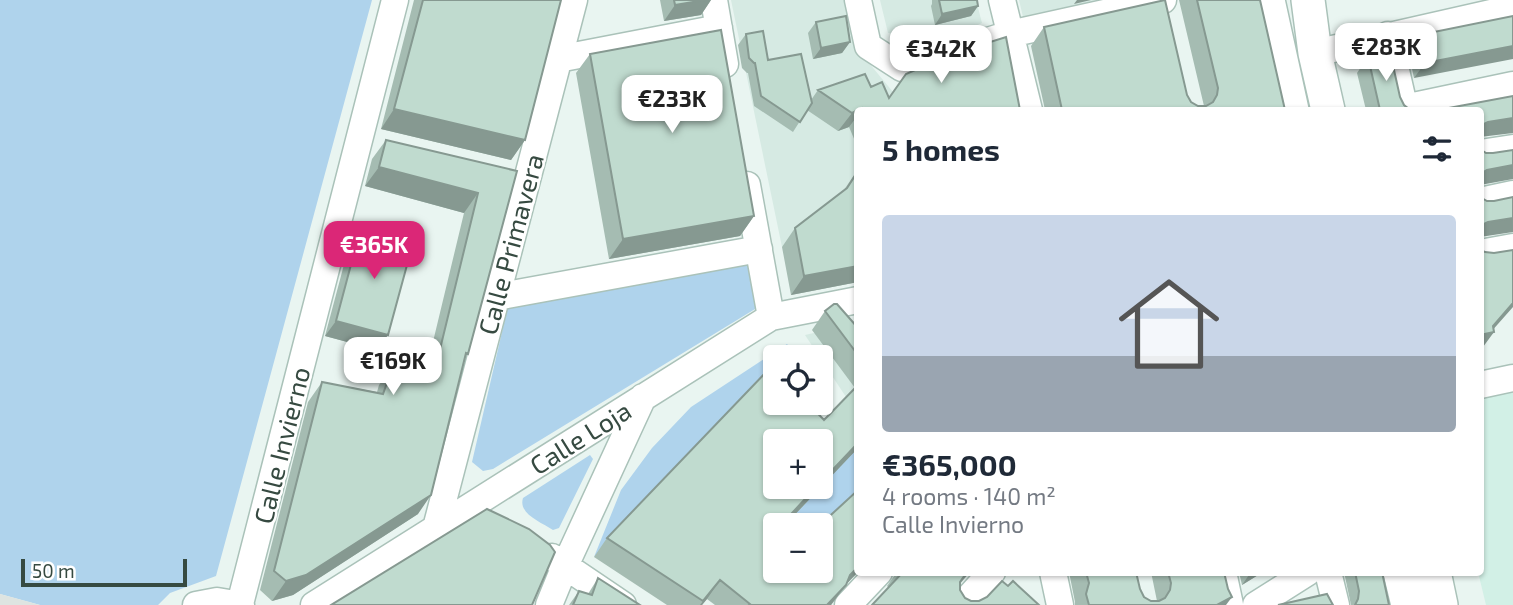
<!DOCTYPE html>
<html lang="en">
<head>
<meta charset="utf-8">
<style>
  :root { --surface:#fff; --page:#f2f2f3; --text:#1f2937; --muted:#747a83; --line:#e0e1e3; --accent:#db2777 }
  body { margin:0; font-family:"Exo 2",sans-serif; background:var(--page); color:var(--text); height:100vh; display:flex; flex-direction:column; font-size:26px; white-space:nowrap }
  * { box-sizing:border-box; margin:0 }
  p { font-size:23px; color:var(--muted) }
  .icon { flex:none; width:38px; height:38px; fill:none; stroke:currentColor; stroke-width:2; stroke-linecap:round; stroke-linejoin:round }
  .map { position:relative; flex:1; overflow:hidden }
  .side { position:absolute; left:854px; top:107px; width:630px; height:469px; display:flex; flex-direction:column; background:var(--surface); border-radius:7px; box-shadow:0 2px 5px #0004 }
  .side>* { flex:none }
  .fabs { position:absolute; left:763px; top:345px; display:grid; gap:14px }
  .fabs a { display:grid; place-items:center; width:70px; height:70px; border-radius:7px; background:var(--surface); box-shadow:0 2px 5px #0004; font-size:35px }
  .scale { position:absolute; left:21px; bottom:18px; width:166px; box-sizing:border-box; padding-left:7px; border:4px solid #364a41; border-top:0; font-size:19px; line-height:24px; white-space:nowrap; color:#364a41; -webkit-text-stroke:5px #fff; paint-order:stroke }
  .price { position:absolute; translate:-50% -60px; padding:0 16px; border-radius:14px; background:#fff; color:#222; font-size:23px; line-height:46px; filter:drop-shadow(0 2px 4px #0008) }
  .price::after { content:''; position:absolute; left:50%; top:42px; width:21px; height:16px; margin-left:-10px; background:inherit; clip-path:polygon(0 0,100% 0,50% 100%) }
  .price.active { background:var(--accent); color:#fff }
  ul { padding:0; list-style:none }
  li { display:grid; align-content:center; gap:14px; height:371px; padding:0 28px }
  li+li { border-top:2px solid var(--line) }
  li span { display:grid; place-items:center; height:217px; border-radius:7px; color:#555 }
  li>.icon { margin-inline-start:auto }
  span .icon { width:126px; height:126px; fill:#fffc; stroke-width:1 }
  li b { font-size:30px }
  h2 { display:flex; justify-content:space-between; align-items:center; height:84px; padding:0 28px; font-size:30px }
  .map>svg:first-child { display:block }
</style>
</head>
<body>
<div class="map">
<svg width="1513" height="605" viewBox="0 0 1513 605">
  <rect width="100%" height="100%" fill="#e9f5f1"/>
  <path fill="#d6eae3" d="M731 0H848L859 51 893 92 882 108 858 110 857 170 834 207 782 247Z
    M880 0H976L982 23 914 54 896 34 888 33Z
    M1019 0H1097L1023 17Z
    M857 323V418L848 400 805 335Z"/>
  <path fill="#d2f0e6" d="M1513 390V605H1486L1478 572H1480L1481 397Z"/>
  <path fill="#afd3ec" d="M0 0H372L216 576 170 593 158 605H40L0 594Z
    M751 260 760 306 493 469 483 471 472 462 508 306Z
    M787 344 791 349 784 357H775V366L594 557 621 490 652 448 691 407Z
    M857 448V496L821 525H785Z
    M590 455 593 459 559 528 553 530C541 522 518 514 523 498Z"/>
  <path fill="#dee4e1" d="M0 594 40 605H0Z"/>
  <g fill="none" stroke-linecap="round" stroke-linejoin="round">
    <g stroke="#aac2b9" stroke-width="29">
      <path id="minor" d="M714 0 725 64
        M858 0 868 46 902 68 1010 34 1163 0
        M1002 0 1029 110
        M1388 35 1405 110
        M1315 53 1513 8
        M558 59 719 28
        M1404 108 1513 85
        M1480 153 1513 148
        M747 185 771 317
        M1480 201 1513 194
        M1480 253 1513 247
        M496 297 759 249
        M1480 385 1513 378
        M436 528 574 0
        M552 557 623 605
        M1053 572 1060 605
        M1223 572 1230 605
        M1328 572 1336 605
        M240 604 395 0
        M196 605 217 601 241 605
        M314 605 771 317 858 300
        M549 605 565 566 643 397
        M848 605 879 572
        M962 605 992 572
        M1256 605 1308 572"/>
    </g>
    <g stroke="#aac2b9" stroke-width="36">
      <path id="tertiary" d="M1268 0 1292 110
        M1308 0 1315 53 1328 110
        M1400 572 1408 605
        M1434 572 1441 605"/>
    </g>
    <use href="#minor" stroke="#fff" stroke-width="26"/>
    <use href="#tertiary" stroke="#fff" stroke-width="33"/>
  </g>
  <path fill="#a5bcb2" d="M414 0H561L525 140 511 160 381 129Z
    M660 0H711L701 15 664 21Z
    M932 0H977L978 6 971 16 935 25 931 6 932 4Z
    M1179 0H1260L1285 110H1045L1031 46 1044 27 1187 95 1191 102 1198 106H1204Z
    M1513 16 1414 78 1408 50 1419 35Z
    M816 22 850 42 842 53 813 59 808 33Z
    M746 34 768 60 811 100 818 90 871 87 889 97 1020 110H858V148L849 127 838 131 807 110 793 132 754 106 748 73H747L742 68 738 45Z
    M590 54 754 216 740 236 609 259 576 73Z
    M1368 57 1400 97 1404 105 1409 110H1366L1357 73Z
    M386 140 517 171 465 358 418 514 293 595 272 601 260 590 308 402 322 382 377 392 379 385 393 366 425 375 464 213 365 186 372 159Z
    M858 169V282L791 295 782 247 795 228 844 190Z
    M361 227 377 350 325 336 350 242Z
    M825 311 858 328V448L785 525H775V570L858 490V572L846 584 831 605H715L707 599 702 605H667L594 557 607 538 824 420 855 388 812 330Z
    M894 572H970L960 584V590L965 598 971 601H979L1008 586 1039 605H872L889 588 887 586 894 576Z
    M1069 572H1136L1140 589 1144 597 1151 601H1157L1151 572H1224L1226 605H1075V602Z
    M1239 572H1263L1242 585Z
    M1344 572H1382L1389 605H1351Z
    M598 578 640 605H569L579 591 588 594Z"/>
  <path fill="#869991" d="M705 0H711L701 15 664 21 675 5Z
    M1077 0H1091L1074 4Z
    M978 6 971 16 935 25 942 14Z
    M850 42 842 53 813 59 821 48Z
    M1513 46V59L1414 78 1425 63Z
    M862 108 861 110H858V115L849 127 838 131 852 113Z
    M394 109 525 140 511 160 381 129Z
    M1513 118V133L1480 137 1481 125 1488 122Z
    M1513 165V179L1480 185 1481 174 1487 170Z
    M379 167 478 193 464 213 365 186Z
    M754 216 740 236 609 259 623 239Z
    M1513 218V232L1480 237V226L1488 222Z
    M858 266V282L791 295 804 276Z
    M1513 303V307L1490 333 1494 332 1483 347 1480 348V335L1493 326Z
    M336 321 388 335 377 350 325 336Z
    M858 443V448L785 525H781L817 486H821V482Z
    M431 495 418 514 293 595 272 601 286 581Z
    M858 567V572L837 594 850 575Z
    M967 572H970L950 594Z
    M1251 572H1263L1242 585Z
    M720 580 707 599 702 605H700Z
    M846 585 831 605H827Z
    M1232 597 1226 605H1217Z"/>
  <path fill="#c0dbcf" stroke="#869991" stroke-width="2" d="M423 0H561L525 140 394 109Z
    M674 0H705L675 5Z
    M939 0H977L978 6 942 14Z
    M1165 0 1187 95 1191 102 1198 106H1206L1213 102 1217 95 1218 88 1197 0H1260L1285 110H1062L1044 27Z
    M846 16 850 42 821 48 816 22Z
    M1513 16V46L1425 63 1419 35Z
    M721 30 754 216 623 239 590 54Z
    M763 31 768 60 801 54 812 103 800 122 761 96 755 63H754L749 58 746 34Z
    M1006 37 1020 110H863L862 108 852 113 818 90 865 74 871 87 882 82 889 98 906 74 949 55Z
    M1390 52 1400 97 1404 105 1409 109V110H1380L1368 57Z
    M1513 96V118L1488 122 1480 126V110H1438Z
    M386 140 517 171 468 354 466 353 431 495 306 575 286 581 274 571 322 382 383 394 393 366 433 378 478 193 379 167Z
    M1480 149 1486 153H1493L1513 150V165L1487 170 1480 174Z
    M858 171V266L804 276 795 228 847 188Z
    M1480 197 1487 201H1494L1513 197V218L1488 222 1480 226Z
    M361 227 413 243 388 335 336 321Z
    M1480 249 1485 252 1494 253 1513 250V303L1493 326 1494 332 1480 335Z
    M834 304H837L858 328V355L825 311Z
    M771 367 775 371V402H807L824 420 858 385V443L821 482V441H775V486H817L781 525H775V570H821L820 525 858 490V567L850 575 846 585 827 605H749L750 604 720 580 703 601 607 538Z
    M487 509 529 529 550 545 555 552 532 605H331Z
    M903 572H967L960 582V590L965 598 971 601H979L987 597 1002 581 1008 586 1013 581 1039 605H872Z
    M1086 572H1136L1140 589 1144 597 1151 601H1159L1165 598 1170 590 1171 583 1168 572H1224L1228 589 1232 597 1217 605H1089L1086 594 1089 583Z
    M1355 572H1382L1389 605H1355L1358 599 1359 591Z
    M598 578 640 605H573L579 591 592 595Z
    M1327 594 1333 605H1278Z"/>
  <g text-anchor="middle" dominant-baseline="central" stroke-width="5" stroke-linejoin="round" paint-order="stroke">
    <g font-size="26" fill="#364a41" stroke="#fff">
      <text transform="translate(510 244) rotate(-75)">Calle Primavera</text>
      <text transform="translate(580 437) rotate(-32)">Calle Loja</text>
      <text transform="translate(281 445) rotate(-76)">Calle Invierno</text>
    </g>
  </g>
</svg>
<div class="fabs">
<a><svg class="icon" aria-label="locate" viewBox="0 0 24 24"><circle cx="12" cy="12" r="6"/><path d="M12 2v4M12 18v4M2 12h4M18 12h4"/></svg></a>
<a>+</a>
<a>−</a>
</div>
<div class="scale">50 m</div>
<b class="price" style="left:1386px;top:83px">€283K</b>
<b class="price" style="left:941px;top:85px">€342K</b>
<b class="price" style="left:672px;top:135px">€233K</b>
<b class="price active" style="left:374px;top:281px">€365K</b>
<b class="price" style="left:393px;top:397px">€169K</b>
<section class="side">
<h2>5 homes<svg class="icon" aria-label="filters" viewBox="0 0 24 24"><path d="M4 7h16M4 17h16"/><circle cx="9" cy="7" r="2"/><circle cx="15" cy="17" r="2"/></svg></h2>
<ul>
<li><span style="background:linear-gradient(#c9d6e8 65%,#9aa5b1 0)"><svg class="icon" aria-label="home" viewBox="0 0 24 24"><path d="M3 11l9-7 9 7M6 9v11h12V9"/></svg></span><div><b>€365,000</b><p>4 rooms · 140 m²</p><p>Calle Invierno</p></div></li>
</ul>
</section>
</div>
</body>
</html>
